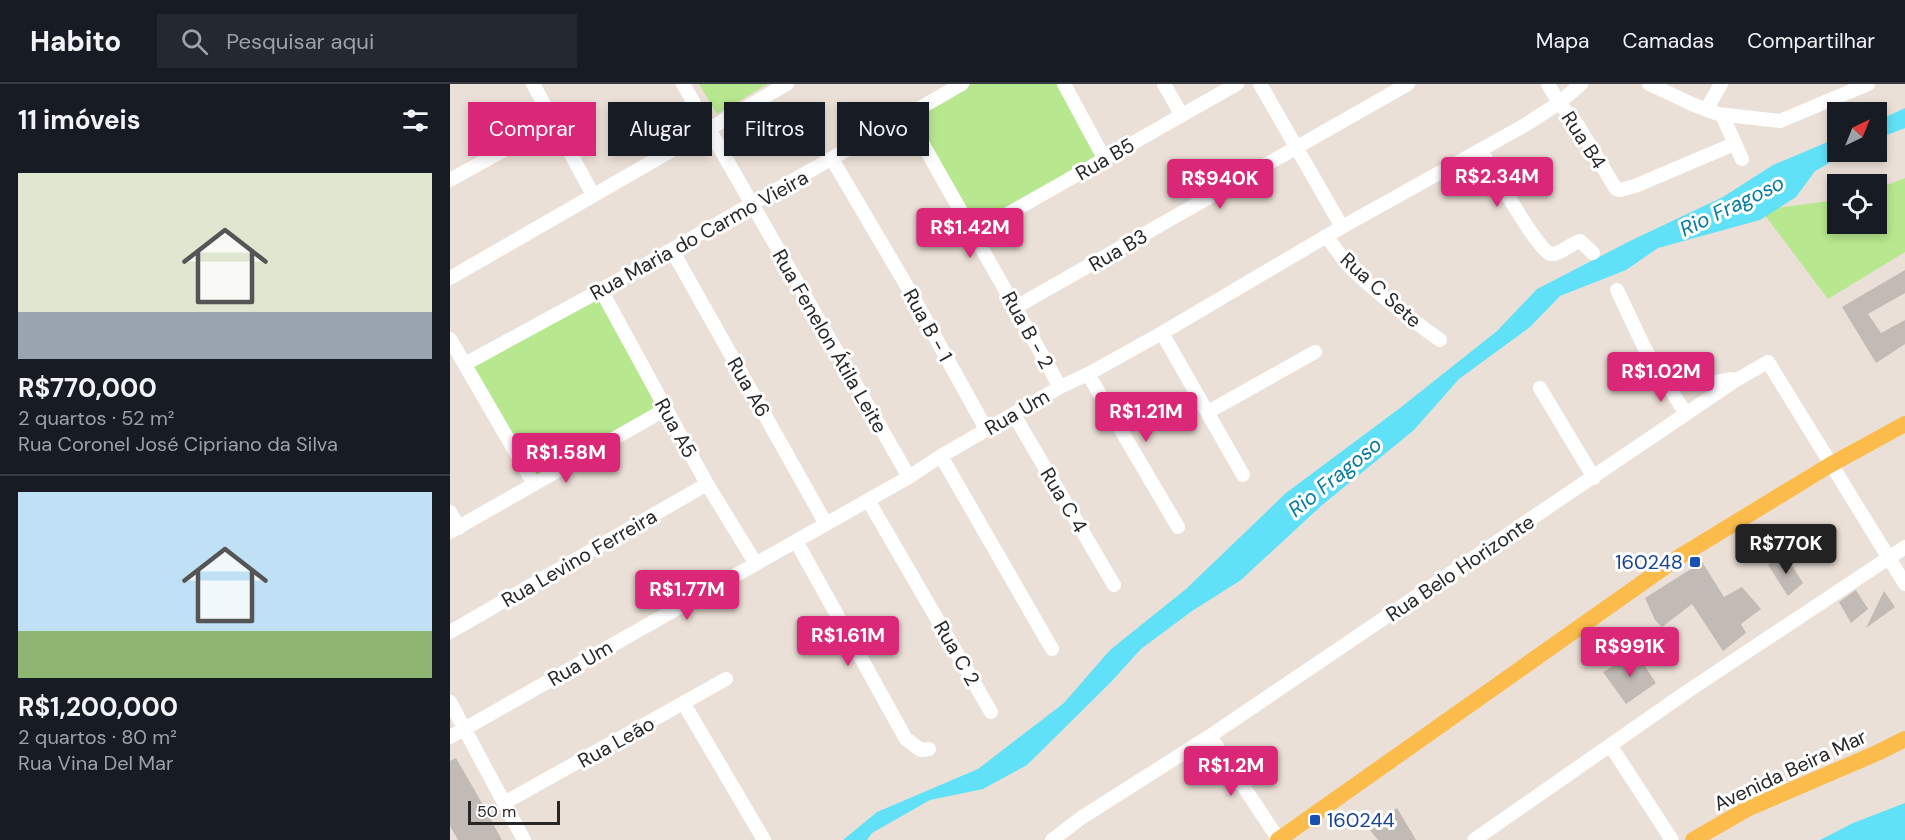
<!DOCTYPE html>
<html lang="pt">
<head>
<meta charset="utf-8">
<style>
  :root { --surface:#171b24; --page:#242831; --text:#f1f3f6; --muted:#9ea1a6; --line:#363941; --accent:#db2777 }
  body { margin:0; font-family:"DM Sans",sans-serif; background:var(--page); color:var(--text); height:100vh; display:flex; flex-direction:column; font-size:22px; white-space:nowrap }
  * { box-sizing:border-box; margin:0 }
  p { font-size:20px; color:var(--muted) }
  .icon { flex:none; width:33px; height:33px; fill:none; stroke:currentColor; stroke-width:2; stroke-linecap:round; stroke-linejoin:round }
  .map { position:relative; flex:1; overflow:hidden }
  .side { display:flex; flex-direction:column; background:var(--surface); width:450px }
  .side>* { flex:none }
  .top-card { position:absolute; left:18px; top:18px; width:570px; height:54px; display:flex; gap:12px }
  .needle { width:39px; rotate:43deg }
  .fabs { position:absolute; left:1377px; top:18px; display:grid; gap:12px }
  .fabs a { display:grid; place-items:center; width:60px; height:60px; border-radius:0px; background:var(--surface); box-shadow:0 3px 9px #0003; font-size:30px }
  .scale { position:absolute; left:18px; bottom:15px; width:92px; box-sizing:border-box; padding-left:6px; border:3px solid #272727; border-top:0; font-size:16px; line-height:21px; white-space:nowrap; color:#272727; -webkit-text-stroke:4px #fff; paint-order:stroke }
  .price { position:absolute; translate:-50% -51px; padding:0 14px; border-radius:6px; background:var(--accent); color:#fff; font-size:20px; line-height:39px; filter:drop-shadow(0 2px 3px #0008) }
  .price::after { content:''; position:absolute; left:50%; top:36px; width:18px; height:14px; margin-left:-9px; background:inherit; clip-path:polygon(0 0,100% 0,50% 100%) }
  .price.on { background:#222; color:#fff }
  ul { padding:0; list-style:none }
  li { display:grid; align-content:center; gap:12px; height:318px; padding:0 18px }
  li+li { border-top:2px solid var(--line) }
  li span { display:grid; place-items:center; height:186px; border-radius:0px; color:#555 }
  li>.icon { margin-inline-start:auto }
  span .icon { width:108px; height:108px; fill:#fffc; stroke-width:1 }
  li b { font-size:26px }
  h2 { display:flex; justify-content:space-between; align-items:center; height:72px; padding:0 18px; font-size:26px }
  .tag { padding:0 21px; border-radius:0px; background:var(--surface); box-shadow:0 3px 9px #0003; font-size:21px; line-height:54px }
  .tag.on { background:var(--accent); color:#fff }
  header { display:flex; align-items:center; gap:36px; box-sizing:border-box; height:84px; padding:0 30px; background:var(--surface); border-bottom:2px solid var(--line) }
  header strong { font-size:28px }
  nav { display:flex; gap:33px; margin-inline-start:auto; font-size:21px }
  .search { width:420px; height:54px; background:var(--page); display:flex; align-items:center; gap:15px; box-sizing:border-box; padding:0 21px; border-radius:0px; color:var(--muted); font-size:22px }
  main { display:flex; flex:1; min-height:0 }
  .map>svg:first-child { display:block }
</style>
</head>
<body>
<header>
<strong>Habito</strong>
<div class="search"><svg class="icon" aria-label="search" viewBox="0 0 24 24"><circle cx="10" cy="10" r="6"/><path d="M15 15l6 6"/></svg>Pesquisar aqui</div>
<nav><a>Mapa</a><a>Camadas</a><a>Compartilhar</a></nav>
</header>
<main>
<section class="side">
<h2>11 imóveis<svg class="icon" aria-label="filters" viewBox="0 0 24 24"><path d="M4 7h16M4 17h16"/><circle cx="9" cy="7" r="2"/><circle cx="15" cy="17" r="2"/></svg></h2>
<ul>
<li><span style="background:linear-gradient(#dfe7d0 75%,#9aa5b1 0)"><svg class="icon" aria-label="home" viewBox="0 0 24 24"><path d="M3 11l9-7 9 7M6 9v11h12V9"/></svg></span><div><b>R$770,000</b><p>2 quartos · 52 m²</p><p>Rua Coronel José Cipriano da Silva</p></div></li>
<li><span style="background:linear-gradient(#bfe0f5 75%,#8fb573 0)"><svg class="icon" aria-label="home" viewBox="0 0 24 24"><path d="M3 11l9-7 9 7M6 9v11h12V9"/></svg></span><div><b>R$1,200,000</b><p>2 quartos · 80 m²</p><p>Rua Vina Del Mar</p></div></li>
</ul>
</section>
<div class="map">
<svg width="1455" height="756" viewBox="0 0 1455 756">
  <rect width="100%" height="100%" fill="#ebe0d7"/>
  <path fill="#b7e78e" d="M249 0H318L267 30Z
    M521 0H611L651 70 528 142 465 34Z
    M1455 94V168L1378 215 1311 126 1387 116 1388 140H1426L1427 105Z
    M149 210 213 320 87 393 23 282Z"/>
  <path fill="#60e1f7" d="M1455 24V44L1427 55V37Z
    M1387 54 1388 68H1399L1365 87 1346 113 1310 136 1208 164 1176 186 1110 212 1080 243 1009 295 964 346 871 422 791 496 742 527 691 565 660 599 577 681 533 705 480 716 422 749 417 756H393L427 728 528 685 614 619 660 566 736 505 836 409 950 324 1047 247 1087 205 1182 156 1273 113 1323 81Z
    M1455 719V756H1370L1403 739Z"/>
  <path fill="#c2bab4" d="M1455 186V209L1418 230 1431 249 1455 236V260L1426 279 1392 223Z
    M1371 444 1386 465 1370 479 1354 456Z
    M1335 470 1353 499 1338 512 1318 481Z
    M1252 478 1274 513 1292 503 1311 525 1291 540 1296 549 1273 567 1242 520 1212 543 1205 536 1195 514Z
    M1406 506 1418 525 1401 539 1389 518Z
    M1434 507 1445 523 1416 544Z
    M1186 569 1206 599 1176 620 1153 588Z
    M6 674 24 705 52 756H8L0 742V677Z
    M947 724 966 756H928L920 746 934 739 931 734Z"/>
  <g fill="none" stroke-linecap="round" stroke-linejoin="round">
    <path stroke="#fff" stroke-width="14" d="M83 0 143 111
      M233 0 459 393
      M614 0 655 76
      M714 0 731 30
      M810 0 892 143
      M1098 0 1109 19 1127 40 1166 105 1170 106 1185 102 1284 60
      M1199 0 1244 21 1268 30 1330 37 1418 0
      M1256 26 1271 0
      M1272 31 1292 75
      M457 32 610 303
      M1031 66C1040 81 1089 169 1101 170 1110 171 1121 159 1130 157L1143 169
      M382 75 458 204 536 345
      M0 96 103 39
      M524 149 787 0
      M876 152C884 162 891 173 899 182 926 209 959 234 990 256
      M222 166 376 440
      M0 194 337 0
      M151 206 257 400 306 480
      M1167 206 1195 265 1236 330
      M566 223 958 0
      M712 249 793 391
      M0 255 84 400
      M15 280 151 206 512 0
      M638 290 728 443
      M1213 292C1236 300 1257 301 1281 295
      M1090 304 1144 394
      M758 328 865 268
      M564 331 664 501
      M491 372 602 565
      M418 416 541 628
      M0 428 9 444
      M0 448 216 325
      M346 457 456 655 471 666 479 665
      M0 548 257 400
      M0 618 74 756
      M234 620 314 756
      M760 652 829 756
      M0 653 459 393 491 372 610 303 638 290 712 249 892 143 1075 41 1109 19 1131 0
      M1160 661 1222 756
      M54 719 276 595
      M602 756 631 734 760 652 1286 296 1318 278 1455 500
      M1024 756 1238 607 1455 463"/>
    <path stroke="#fbbc4c" stroke-width="16" d="M828 756 1229 473 1380 381 1455 340
      M1243 756 1297 725 1427 669 1455 655"/>
  </g>
  <g fill="#1a4fb4" stroke="#fff" stroke-width="2">
    <rect x="1239" y="472" width="12" height="12" rx="3"/>
    <rect x="859" y="730" width="12" height="12" rx="3"/>
  </g>
  <g text-anchor="middle" dominant-baseline="central" stroke-width="6" stroke-linejoin="round" paint-order="stroke">
    <g font-size="20" fill="#272727" stroke="#fff">
      <text transform="translate(1134 56) rotate(57)">Rua B4</text>
      <text transform="translate(655 75) rotate(-30)">Rua B5</text>
      <text transform="translate(249 151) rotate(-29)">Rua Maria do Carmo Vieira</text>
      <text transform="translate(668 166) rotate(-30)">Rua B3</text>
      <text transform="translate(931 206) rotate(42)">Rua C Sete</text>
      <text transform="translate(478 241) rotate(61)">Rua B - 1</text>
      <text transform="translate(578 246) rotate(61)">Rua B - 2</text>
      <text transform="translate(380 257) rotate(60)">Rua Fenelon Átila Leite</text>
      <text transform="translate(299 303) rotate(60)">Rua A6</text>
      <text transform="translate(567 328) rotate(-30)">Rua Um</text>
      <text transform="translate(226 344) rotate(61)">Rua A5</text>
      <text transform="translate(614 416) rotate(59)">Rua C 4</text>
      <text transform="translate(129 474) rotate(-30)">Rua Levino Ferreira</text>
      <text transform="translate(1010 484) rotate(-34)">Rua Belo Horizonte</text>
      <text transform="translate(507 569) rotate(60)">Rua C 2</text>
      <text transform="translate(130 579) rotate(-30)">Rua Um</text>
      <text transform="translate(166 658) rotate(-29)">Rua Leão</text>
      <text transform="translate(1340 686) rotate(-25)">Avenida Beira Mar</text>
    </g>
    <g font-size="20" fill="#164399" stroke="#fff" text-anchor="end">
      <text x="1233" y="478">160248</text>
      <text x="877" y="736" text-anchor="start">160244</text>
    </g>
    <g font-size="21" font-style="italic" fill="#037c9e" stroke="#fff">
      <text transform="translate(1282 122) rotate(-26)">Rio Fragoso</text>
      <text transform="translate(885 393) rotate(-39)">Rio Fragoso</text>
    </g>
  </g>
</svg>
<div class="fabs">
<a><svg class="needle" viewBox="-14 -14 28 28"><path d="M0-13l5 13h-10z" fill="#e53935"/><path d="M0 13l5-13h-10z" fill="#9ea1a6"/></svg></a>
<a><svg class="icon" aria-label="locate" viewBox="0 0 24 24"><circle cx="12" cy="12" r="6"/><path d="M12 2v4M12 18v4M2 12h4M18 12h4"/></svg></a>
</div>
<div class="scale">50 m</div>
<b class="price" style="left:1047px;top:124px">R$2.34M</b>
<b class="price" style="left:770px;top:126px">R$940K</b>
<b class="price" style="left:520px;top:175px">R$1.42M</b>
<b class="price" style="left:1211px;top:319px">R$1.02M</b>
<b class="price" style="left:696px;top:359px">R$1.21M</b>
<b class="price" style="left:116px;top:400px">R$1.58M</b>
<b class="price on" style="left:1336px;top:491px">R$770K</b>
<b class="price" style="left:237px;top:537px">R$1.77M</b>
<b class="price" style="left:398px;top:583px">R$1.61M</b>
<b class="price" style="left:1180px;top:594px">R$991K</b>
<b class="price" style="left:781px;top:713px">R$1.2M</b>
<div class="top-card">
<a class="tag on">Comprar</a>
<a class="tag">Alugar</a>
<a class="tag">Filtros</a>
<a class="tag">Novo</a>
</div>
</div>
</main>
</body>
</html>
